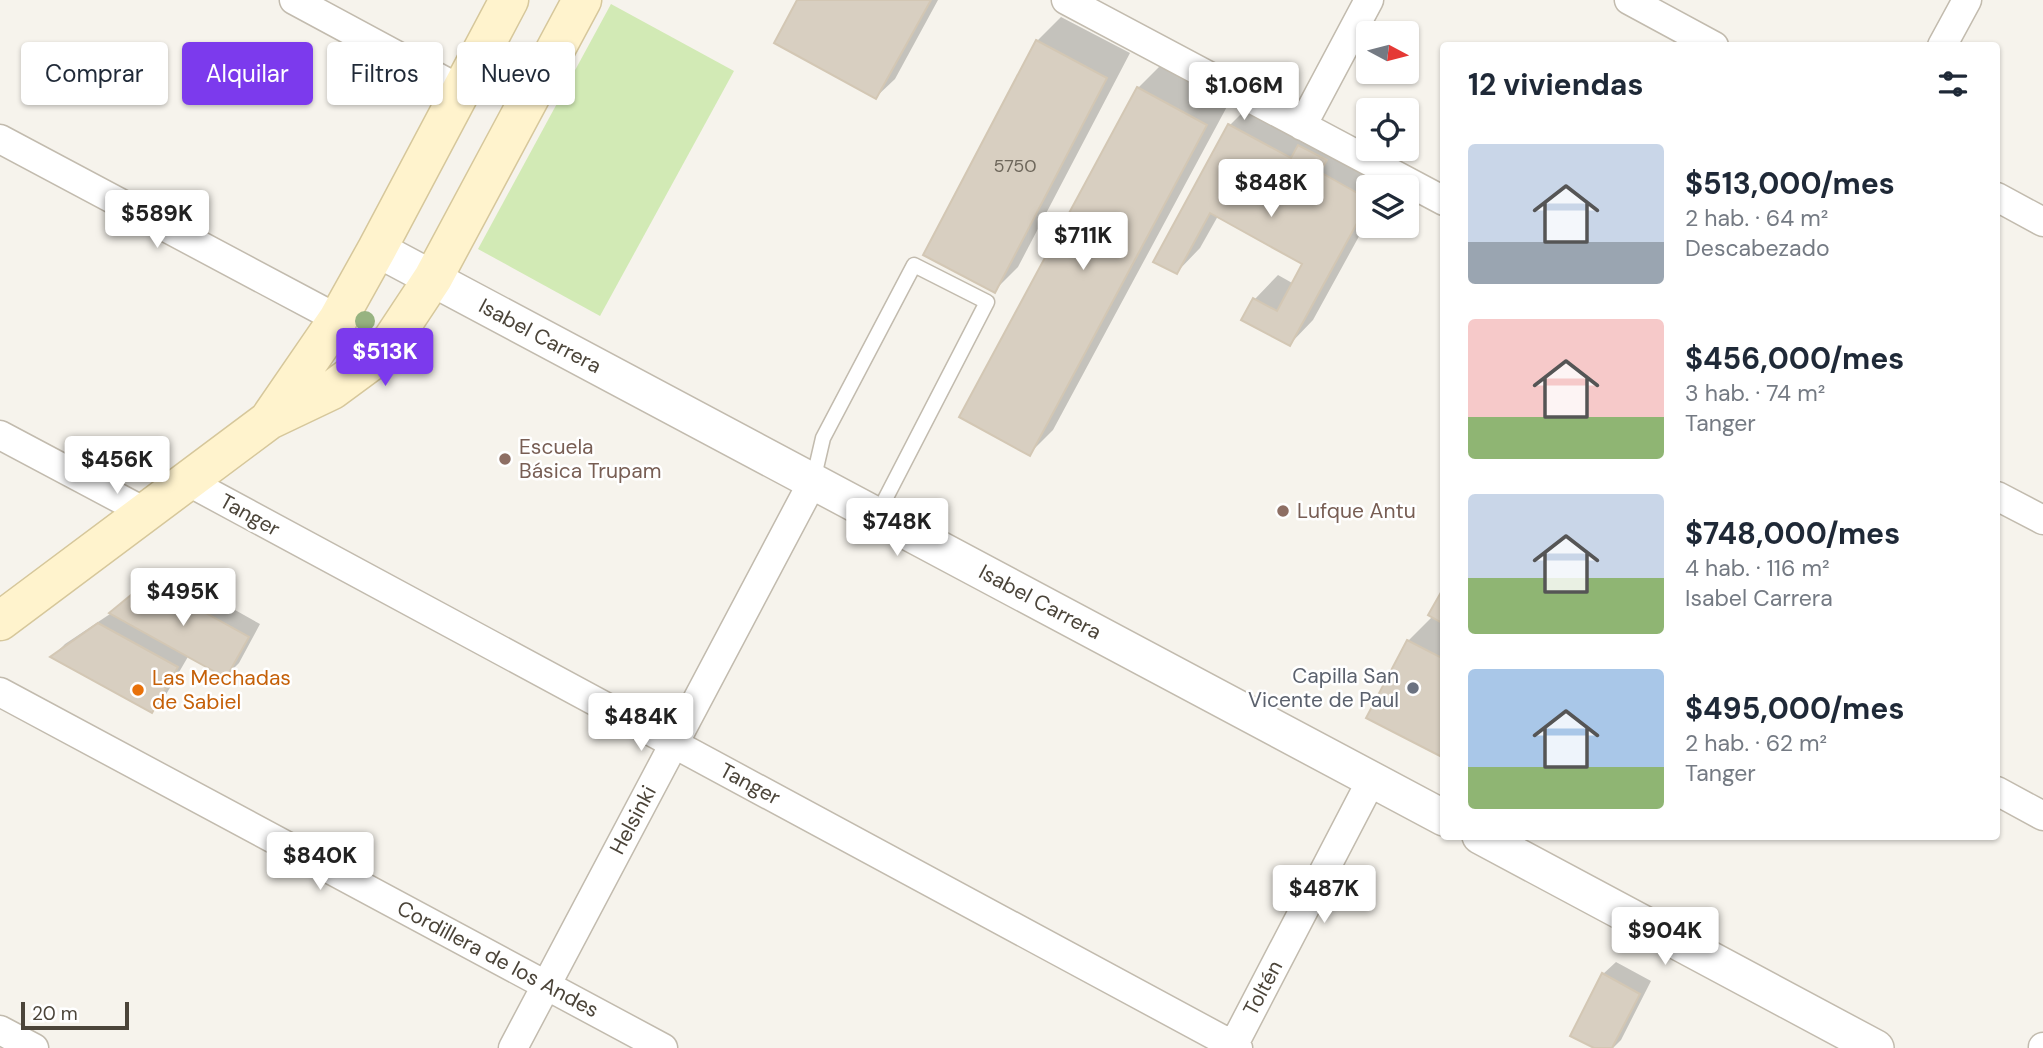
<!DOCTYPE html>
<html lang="es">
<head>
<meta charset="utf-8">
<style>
  :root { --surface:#fff; --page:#f6f6f7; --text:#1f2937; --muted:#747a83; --accent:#7c3aed }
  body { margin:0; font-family:"DM Sans",sans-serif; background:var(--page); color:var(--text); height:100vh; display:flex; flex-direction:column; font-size:26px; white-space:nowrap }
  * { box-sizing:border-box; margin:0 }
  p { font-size:23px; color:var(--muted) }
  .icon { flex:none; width:38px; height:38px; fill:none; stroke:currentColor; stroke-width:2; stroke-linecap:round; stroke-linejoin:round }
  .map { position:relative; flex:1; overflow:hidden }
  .sheet { position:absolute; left:1440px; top:42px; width:560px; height:798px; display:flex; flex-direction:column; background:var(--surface); border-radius:7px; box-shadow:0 2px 5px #0004 }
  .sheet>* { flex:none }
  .top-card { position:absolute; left:21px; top:42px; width:665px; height:63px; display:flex; gap:14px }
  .needle { width:46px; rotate:97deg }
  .tools { position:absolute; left:1356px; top:21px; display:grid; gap:14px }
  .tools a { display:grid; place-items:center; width:63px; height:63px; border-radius:7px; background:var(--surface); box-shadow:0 2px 5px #0004; font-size:35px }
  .scale { position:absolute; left:21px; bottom:18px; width:108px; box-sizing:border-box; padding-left:7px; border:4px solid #4b4439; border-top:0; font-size:19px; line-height:24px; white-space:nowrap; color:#4b4439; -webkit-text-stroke:5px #fff; paint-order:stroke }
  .price { position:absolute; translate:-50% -60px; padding:0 16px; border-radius:7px; background:#fff; color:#222; font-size:23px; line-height:46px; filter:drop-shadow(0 2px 4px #0008) }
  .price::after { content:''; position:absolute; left:50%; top:42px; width:21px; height:16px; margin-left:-10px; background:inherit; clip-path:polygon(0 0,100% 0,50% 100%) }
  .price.selected { background:var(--accent); color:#fff }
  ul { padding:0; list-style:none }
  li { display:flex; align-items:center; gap:21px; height:175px; padding:0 28px }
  li span { display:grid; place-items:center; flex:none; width:196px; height:140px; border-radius:7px; color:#555 }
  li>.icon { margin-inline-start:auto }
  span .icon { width:84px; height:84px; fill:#fffc; stroke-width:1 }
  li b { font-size:30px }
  h2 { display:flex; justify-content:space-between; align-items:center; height:84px; padding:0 28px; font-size:30px }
  .tag { padding:0 24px; border-radius:7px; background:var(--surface); box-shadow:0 2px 5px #0004; font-size:24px; line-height:63px }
  .tag.selected { background:var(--accent); color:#fff }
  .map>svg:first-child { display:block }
</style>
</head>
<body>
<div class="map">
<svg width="2043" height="1048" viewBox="0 0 2043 1048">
  <rect width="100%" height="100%" fill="#f6f3ec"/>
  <path fill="#d2eab5" d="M611 4 734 71 600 316 478 249Z"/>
  <path fill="#0003" d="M799 0H938L895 79 876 97Z
    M1061 17 1130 53 1018 267 994 291 1037 41Z
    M1162 64 1230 101 1053 430 1029 454 1138 88Z
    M1254 101 1393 175 1386 187H1368V220L1313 320 1290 344 1255 299 1278 275 1294 284 1305 264 1218 216 1200 248 1177 272 1156 261 1230 125Z
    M162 569 260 624 239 663 226 676 189 655 164 698 152 711 53 656 65 644 113 612Z
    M1444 591V756L1408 641 1433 616Z
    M1616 962 1651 981 1621 1040 1613 1048H1598L1603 974Z"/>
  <path fill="#d8cfc1" stroke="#d3c7b4" stroke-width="2" d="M797 0H931L876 99 774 43Z
    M1036 40 1107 78 995 293 923 255Z
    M1137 87 1207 125 1030 456 959 417Z
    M1228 124 1291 158 1298 145 1327 160 1320 172 1368 199V203L1290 346 1241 320 1253 298 1277 311 1302 264 1210 213 1177 274 1153 262Z
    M148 581 249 637 226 678 109 613Z
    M1444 587V624L1428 615Z
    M98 623 178 667 152 713 50 657Z
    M1407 640 1444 659V758L1366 718Z
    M1602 973 1640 994 1612 1048H1594L1570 1036Z"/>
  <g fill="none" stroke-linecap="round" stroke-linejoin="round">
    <g stroke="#c2bbae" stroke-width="17">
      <path id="service" d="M813 481 823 438 914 265 987 302 877 515"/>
    </g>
    <g stroke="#c2bbae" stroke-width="31">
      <path id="minor" d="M294 0 461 90
        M1066 0 1444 201
        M1629 0 1714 46
        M1942 46 1967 0
        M1302 126 1369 0
        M0 139 338 319
        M1997 197 2043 222
        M0 435 145 512
        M187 481 1238 1048
        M1997 496 2043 520
        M0 692 663 1048
        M1997 791 2043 816
        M0 1030 34 1048
        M513 1048 813 481
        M1232 1048 1372 779
        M2043 1048V1047"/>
    </g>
    <g stroke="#c2bbae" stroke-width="38">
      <path id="tertiary" d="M377 249 1444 818
        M1480 836 1876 1048"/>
    </g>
    <g stroke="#d6c79b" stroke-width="41">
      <path id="secondary" d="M270 418 338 319 377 249 509 0
        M0 621 269 420 332 390 370 362 392 340 433 278 582 0"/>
    </g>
    <use href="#service" stroke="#fff" stroke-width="14"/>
    <use href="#minor" stroke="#fff" stroke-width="28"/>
    <use href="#tertiary" stroke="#fff" stroke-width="35"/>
    <use href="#secondary" stroke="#fff3cd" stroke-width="38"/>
  </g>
  <circle fill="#97b381" cx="365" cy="321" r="10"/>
  <g fill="#8d6e63" stroke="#fff" stroke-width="2.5">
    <circle cx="505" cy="459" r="7"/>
    <circle cx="1283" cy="511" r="7"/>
  </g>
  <circle fill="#6b7280" stroke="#fff" stroke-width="2.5" cx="1413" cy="688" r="7"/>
  <circle fill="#e8710a" stroke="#fff" stroke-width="2.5" cx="138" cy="690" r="7"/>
  <g text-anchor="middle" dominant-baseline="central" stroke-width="5" stroke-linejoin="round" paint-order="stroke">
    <g font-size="18" fill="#6e675b">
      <text x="1015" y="166">5750</text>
    </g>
    <g font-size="21" fill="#4b4439" stroke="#fff">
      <text transform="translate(540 336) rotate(28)">Isabel Carrera</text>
      <text transform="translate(250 515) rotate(29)">Tanger</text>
      <text transform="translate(1040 602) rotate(28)">Isabel Carrera</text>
      <text transform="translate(750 784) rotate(28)">Tanger</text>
      <text transform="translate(633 820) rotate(-62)">Helsinki</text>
      <text transform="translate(498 959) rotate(28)">Cordillera de los Andes</text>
      <text transform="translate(1263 988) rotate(-62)">Toltén</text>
    </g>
    <g font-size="21" fill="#785e54" stroke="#fff" text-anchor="start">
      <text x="519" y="447">Escuela<tspan x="519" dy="24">Básica Trupam</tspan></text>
      <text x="1297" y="511">Lufque Antu</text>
    </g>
    <g font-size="21" fill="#5b616d" stroke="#fff" text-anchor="end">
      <text x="1399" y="676">Capilla San<tspan x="1399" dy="24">Vicente de Paul</tspan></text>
    </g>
    <g font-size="21" fill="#c56008" stroke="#fff" text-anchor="start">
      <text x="152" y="678">Las Mechadas<tspan x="152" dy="24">de Sabiel</tspan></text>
    </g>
  </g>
</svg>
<div class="tools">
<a><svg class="needle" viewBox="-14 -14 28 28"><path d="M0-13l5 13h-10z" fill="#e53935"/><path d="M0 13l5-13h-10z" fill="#747a83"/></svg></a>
<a><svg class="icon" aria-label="locate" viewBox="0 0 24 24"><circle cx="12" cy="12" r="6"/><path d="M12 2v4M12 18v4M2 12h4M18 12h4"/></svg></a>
<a><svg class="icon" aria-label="layers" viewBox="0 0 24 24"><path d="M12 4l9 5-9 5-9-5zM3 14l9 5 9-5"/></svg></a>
</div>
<div class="scale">20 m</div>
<b class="price" style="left:1244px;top:122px">$1.06M</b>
<b class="price" style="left:1271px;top:219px">$848K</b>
<b class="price" style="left:157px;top:250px">$589K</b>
<b class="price" style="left:1083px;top:272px">$711K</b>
<b class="price selected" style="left:385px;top:388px">$513K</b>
<b class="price" style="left:117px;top:496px">$456K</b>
<b class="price" style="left:897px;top:558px">$748K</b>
<b class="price" style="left:183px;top:628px">$495K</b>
<b class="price" style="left:641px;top:753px">$484K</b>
<b class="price" style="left:320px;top:892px">$840K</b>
<b class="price" style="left:1324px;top:925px">$487K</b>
<b class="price" style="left:1665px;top:967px">$904K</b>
<div class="top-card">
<a class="tag">Comprar</a>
<a class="tag selected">Alquilar</a>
<a class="tag">Filtros</a>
<a class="tag">Nuevo</a>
</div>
<section class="sheet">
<h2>12 viviendas<svg class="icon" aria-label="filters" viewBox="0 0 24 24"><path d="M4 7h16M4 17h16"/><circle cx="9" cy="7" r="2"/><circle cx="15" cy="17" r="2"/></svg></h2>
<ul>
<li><span style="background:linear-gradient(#c9d6e8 70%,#9aa5b1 0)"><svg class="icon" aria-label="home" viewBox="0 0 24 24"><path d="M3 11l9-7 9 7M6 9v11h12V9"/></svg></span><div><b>$513,000/mes</b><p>2 hab. · 64 m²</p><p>Descabezado</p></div></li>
<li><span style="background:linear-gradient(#f6c9c9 70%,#8fb573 0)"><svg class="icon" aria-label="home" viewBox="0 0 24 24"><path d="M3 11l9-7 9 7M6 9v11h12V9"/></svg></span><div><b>$456,000/mes</b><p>3 hab. · 74 m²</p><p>Tanger</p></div></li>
<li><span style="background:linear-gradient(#c9d6e8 60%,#8fb573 0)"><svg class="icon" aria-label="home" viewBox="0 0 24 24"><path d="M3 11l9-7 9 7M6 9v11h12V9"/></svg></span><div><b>$748,000/mes</b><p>4 hab. · 116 m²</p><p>Isabel Carrera</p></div></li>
<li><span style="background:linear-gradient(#a9c7e8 70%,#8fb573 0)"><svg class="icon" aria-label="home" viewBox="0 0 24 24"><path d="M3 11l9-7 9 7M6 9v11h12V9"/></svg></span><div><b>$495,000/mes</b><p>2 hab. · 62 m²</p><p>Tanger</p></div></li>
</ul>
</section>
</div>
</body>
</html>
